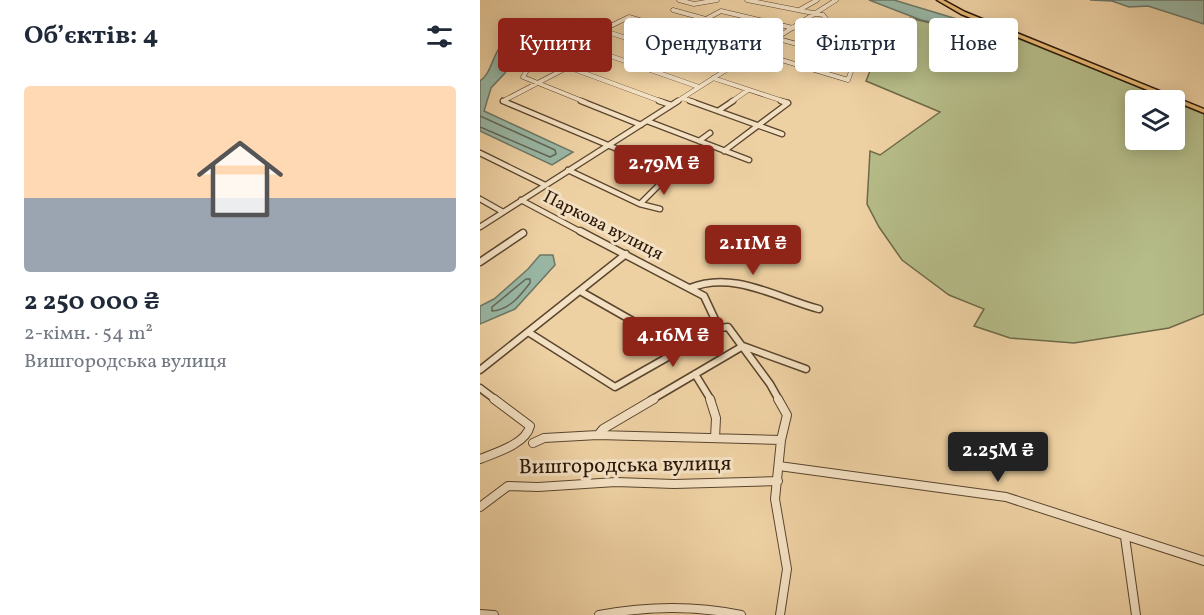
<!DOCTYPE html>
<html lang="uk">
<head>
<meta charset="utf-8">
<style>
  :root { --surface:#fff; --page:#f6f6f7; --text:#1f2937; --muted:#747a83; --accent:#8f2418 }
  body { margin:0; font-family:Vollkorn,serif; background:var(--page); color:var(--text); height:100vh; display:flex; flex-direction:column; font-size:22px; white-space:nowrap }
  * { box-sizing:border-box; margin:0 }
  p { font-size:20px; color:var(--muted) }
  .icon { flex:none; width:33px; height:33px; fill:none; stroke:currentColor; stroke-width:2; stroke-linecap:round; stroke-linejoin:round }
  .map { position:relative; flex:1; overflow:hidden }
  .side { display:flex; flex-direction:column; background:var(--surface); width:480px }
  .side>* { flex:none }
  .top-card { position:absolute; left:18px; top:18px; width:570px; height:54px; display:flex; gap:12px }
  .fabs { position:absolute; left:645px; top:90px; display:grid; gap:12px }
  .fabs a { display:grid; place-items:center; width:60px; height:60px; border-radius:6px; background:var(--surface); box-shadow:0 3px 15px #0003; font-size:30px }
  .price { position:absolute; translate:-50% -51px; padding:0 14px; border-radius:6px; background:var(--accent); color:#fff; font-size:20px; line-height:39px; filter:drop-shadow(0 2px 3px #0008) }
  .price::after { content:''; position:absolute; left:50%; top:36px; width:18px; height:14px; margin-left:-9px; background:inherit; clip-path:polygon(0 0,100% 0,50% 100%) }
  .price.active { background:#222; color:#fff }
  ul { padding:0; list-style:none }
  li { display:grid; align-content:center; gap:12px; height:318px; padding:0 24px }
  li span { display:grid; place-items:center; height:186px; border-radius:6px; color:#555 }
  li>.icon { margin-inline-start:auto }
  span .icon { width:108px; height:108px; fill:#fffc; stroke-width:1 }
  li b { font-size:26px }
  h2 { display:flex; justify-content:space-between; align-items:center; height:72px; padding:0 24px; font-size:26px }
  .chip { padding:0 21px; border-radius:6px; background:var(--surface); box-shadow:0 3px 15px #0003; font-size:21px; line-height:54px }
  .chip.active { background:var(--accent); color:#fff }
  main { display:flex; flex:1; min-height:0 }
  .map>svg:first-child { display:block }
</style>
</head>
<body>
<main>
<section class="side">
<h2>Об’єктів: 4<svg class="icon" aria-label="filters" viewBox="0 0 24 24"><path d="M4 7h16M4 17h16"/><circle cx="9" cy="7" r="2"/><circle cx="15" cy="17" r="2"/></svg></h2>
<ul>
<li><span style="background:linear-gradient(#ffd9b3 60%,#9aa5b1 0)"><svg class="icon" aria-label="home" viewBox="0 0 24 24"><path d="M3 11l9-7 9 7M6 9v11h12V9"/></svg></span><div><b>2 250 000 ₴</b><p>2-кімн. · 54 m²</p><p>Вишгородська вулиця</p></div></li>
</ul>
</section>
<div class="map">
<svg width="724" height="615" viewBox="0 0 724 615">
  <rect width="100%" height="100%" fill="#eed1a3"/>
  <filter id="stains"><feTurbulence type="fractalNoise" baseFrequency=".00333" numOctaves="4"/><feColorMatrix values="0 0 0 0 .2 0 0 0 0 .09 0 0 0 0 .02 0 0 0 .5 -.17"/></filter>
  <radialGradient id="worn" r=".72"><stop offset=".6" stop-color="#630" stop-opacity="0"/><stop offset="1" stop-color="#630" stop-opacity=".3"/></radialGradient>
  <path fill="#b5bc88" stroke="#6f6948" stroke-width="1.5" fill-rule="evenodd" d="M430 18 479 30 532 36 724 113V314L689 328 594 343 530 338 494 326 504 309 469 295 422 260 399 227 387 204 390 151 400 155 460 112 386 81 394 61 378 60 376 54 392 51 391 41ZM656 100H694V140H656Z"/>
  <path fill="#99b7a5" stroke="#6c7766" stroke-width="1.5" d="M389 0H414L490 23 514 34 441 20Z
    M610 0H724V24L668 6 649 7 632 1Z
    M34 36 36 40 32 45 38 48 25 73 11 88 4 111 93 152 72 165 0 131V81C15 71 11 45 34 36Z
    M60 255H73L75 265 35 309 0 324V306L14 299 48 269Z"/>
  <g fill="none" stroke-linecap="round" stroke-linejoin="round">
    <path stroke="#616656" stroke-width="1.5" d="M0 116 75 150 76 154 70 157 0 127
      M46 279H50V283C40 296 29 310 12 311V307Z"/>
    <g stroke="#5a452e" stroke-width="5">
      <path id="minor-far3" d="M199 0 214 4 237 0
        M267 0 343 15 373 52 375 60 368 80 275 52
        M321 9 337 0
        M193 10 375 60
        M226 19 241 11 313 28
        M122 30 245 71
        M82 39 219 87
        M316 43 348 22
        M182 50 209 35
        M88 67 183 102
        M233 78 306 102
        M202 98 214 102
        M23 101 26 102
        M23 101 117 52
        M105 102 43 77 50 65 149 17 271 54
        M196 102 356 0
        M251 102 268 90"/>
    </g>
    <g stroke="#5a452e" stroke-width="7">
      <path id="minor-far2" d="M23 101 192 172 160 204
        M101 101 161 125
        M179 101 191 105
        M210 101 302 134
        M301 101 308 103
        M238 111 253 101
        M167 121 269 160
        M219 141 230 133
        M244 151 308 103
        M0 153 65 185
        M88 170 160 204 180 209
        M0 199 23 212
        M41 200 103 233
        M0 227 198 101"/>
    </g>
    <g stroke="#5a452e" stroke-width="9">
      <path id="minor-far1" d="M100 231 224 296 239 328
        M0 262 43 233
        M210 288C253 270 297 298 339 309
        M100 291 202 349
        M48 332 135 387 239 328 248 327 290 384 299 400
        M0 370 146 254
        M215 374 231 400
        M0 388 16 400
        M171 400 263 346 326 369"/>
    </g>
    <g stroke="#5a452e" stroke-width="10">
      <path id="minor" d="M230 399 236 418 235 438
        M298 399 307 415 301 440 295 499 307 569 300 615
        M118 435 123 429 174 399
        M53 443 64 438 118 435 301 440
        M0 459C15 453 46 444 50 426L14 399
        M299 466 526 497 724 561
        M0 507 28 486 58 487 136 482 194 484 298 481
        M645 537 656 615
        M0 614 14 615
        M119 615C168 606 213 605 261 615"/>
    </g>
    <g stroke="#291607" stroke-width="3">
      <path id="primary" d="M457 0H463L485 12 724 109V113L481 14Z"/>
    </g>
    <use href="#minor-far3" stroke="#f4e1c3" stroke-width="4"/>
    <use href="#minor-far2" stroke="#f4e1c3" stroke-width="4.5"/>
    <use href="#minor-far1" stroke="#f4e1c3" stroke-width="6"/>
    <use href="#minor" stroke="#f4e1c3" stroke-width="8"/>
    <use href="#primary" fill="#e7b872" fill-rule="evenodd"/>
  </g>
  <path fill="#c88978" stroke="#291607" stroke-width="1.5" d="M277 39 278 45 271 50 265 48 264 42Z"/>
  <path fill="#a26f62" stroke="#291607" stroke-width="1.5" d="M277 39 278 45 271 50 270 43Z"/>
  <path fill="#e89f8c" stroke="#291607" stroke-width="1.5" d="M272 37 277 39 270 43 264 42Z"/>
  <g text-anchor="middle" dominant-baseline="central" stroke-width="6" stroke-linejoin="round" paint-order="stroke">
    <g font-size="18" fill="#291607" stroke="#f4e1c3">
      <text transform="translate(123 226) rotate(27)">Паркова вулиця</text>
    </g>
    <g font-size="21" fill="#291607" stroke="#f4e1c3">
      <text transform="translate(145 466) rotate(-1)">Вишгородська вулиця</text>
    </g>
  </g>
  <rect width="100%" height="100%" filter="url(#stains)"/>
  <rect width="100%" height="100%" fill="url(#worn)"/>
</svg>
<div class="fabs">
<a><svg class="icon" aria-label="layers" viewBox="0 0 24 24"><path d="M12 4l9 5-9 5-9-5zM3 14l9 5 9-5"/></svg></a>
</div>
<b class="price" style="left:184px;top:196px">2.79M ₴</b>
<b class="price" style="left:273px;top:276px">2.11M ₴</b>
<b class="price" style="left:193px;top:368px">4.16M ₴</b>
<b class="price active" style="left:518px;top:483px">2.25M ₴</b>
<div class="top-card">
<a class="chip active">Купити</a>
<a class="chip">Орендувати</a>
<a class="chip">Фільтри</a>
<a class="chip">Нове</a>
</div>
</div>
</main>
</body>
</html>
